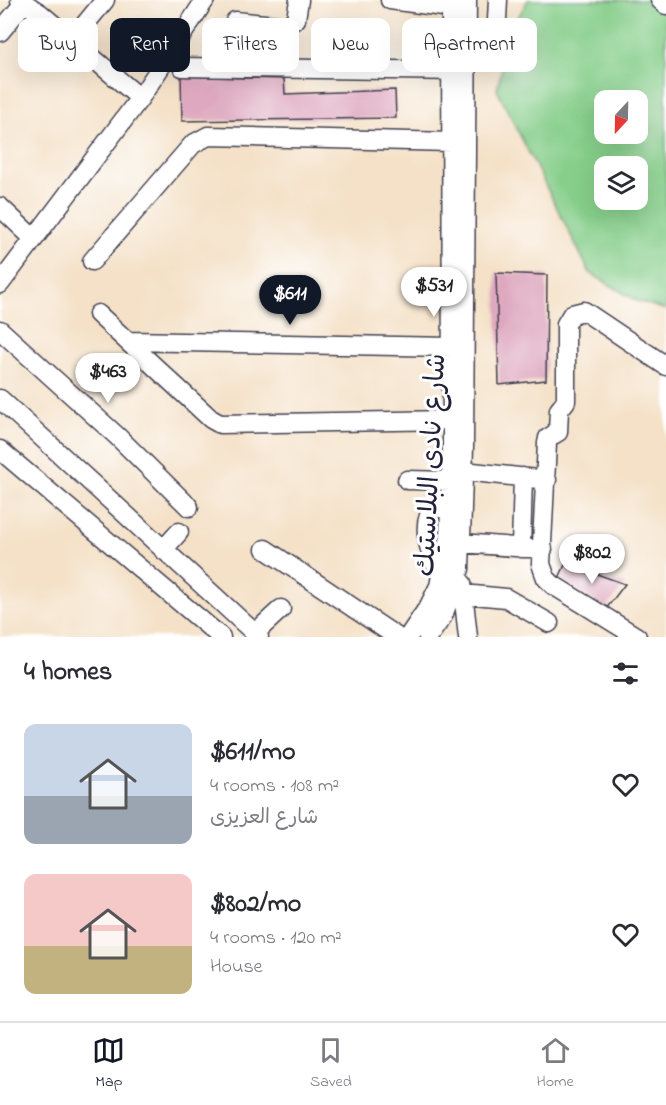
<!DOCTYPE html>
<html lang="en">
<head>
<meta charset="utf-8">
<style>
  :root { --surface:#fff; --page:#f7f7f7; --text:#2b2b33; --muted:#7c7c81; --line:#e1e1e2; --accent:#111827 }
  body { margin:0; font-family:"Indie Flower","Playpen Sans Arabic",sans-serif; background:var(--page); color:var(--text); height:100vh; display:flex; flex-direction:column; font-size:22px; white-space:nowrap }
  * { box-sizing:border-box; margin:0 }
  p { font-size:20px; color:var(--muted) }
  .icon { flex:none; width:33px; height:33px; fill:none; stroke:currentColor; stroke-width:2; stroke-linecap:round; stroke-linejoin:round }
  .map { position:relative; height:637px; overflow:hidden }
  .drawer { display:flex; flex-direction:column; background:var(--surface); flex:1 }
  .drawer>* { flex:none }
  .top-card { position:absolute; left:18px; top:18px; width:630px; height:54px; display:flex; gap:12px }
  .needle { width:39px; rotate:202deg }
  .buttons { position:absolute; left:594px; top:90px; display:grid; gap:12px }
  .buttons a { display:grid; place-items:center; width:54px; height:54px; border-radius:12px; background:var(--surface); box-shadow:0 6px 24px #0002; font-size:30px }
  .price { position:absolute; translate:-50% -51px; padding:0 14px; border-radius:21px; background:#fff; color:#222; font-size:20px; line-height:39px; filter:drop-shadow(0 2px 3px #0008) }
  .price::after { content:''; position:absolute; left:50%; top:36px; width:18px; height:14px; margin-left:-9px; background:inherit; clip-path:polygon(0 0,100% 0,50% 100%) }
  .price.selected { background:var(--accent); color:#fff }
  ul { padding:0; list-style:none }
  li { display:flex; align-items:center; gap:18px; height:150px; padding:0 24px }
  li span { display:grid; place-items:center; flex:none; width:168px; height:120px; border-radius:12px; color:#555 }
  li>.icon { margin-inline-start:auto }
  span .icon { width:72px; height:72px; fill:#fffc; stroke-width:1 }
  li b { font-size:26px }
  h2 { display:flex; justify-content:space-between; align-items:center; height:72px; padding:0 24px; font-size:26px }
  .pill { padding:0 21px; border-radius:12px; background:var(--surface); box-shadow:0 6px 24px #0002; font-size:21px; line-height:54px }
  .pill.selected { background:var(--accent); color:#fff }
  .tabs { display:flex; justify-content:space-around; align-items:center; height:84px; border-top:2px solid var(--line); background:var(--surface); font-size:16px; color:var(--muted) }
  .tabs a { display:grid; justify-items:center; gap:3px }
  .tabs .selected { color:var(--accent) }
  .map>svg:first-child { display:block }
</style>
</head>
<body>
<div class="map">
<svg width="666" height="637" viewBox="0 0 666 637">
  <rect width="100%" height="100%" fill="#fff"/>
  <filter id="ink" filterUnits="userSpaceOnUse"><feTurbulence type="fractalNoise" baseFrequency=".0167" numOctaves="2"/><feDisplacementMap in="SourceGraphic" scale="12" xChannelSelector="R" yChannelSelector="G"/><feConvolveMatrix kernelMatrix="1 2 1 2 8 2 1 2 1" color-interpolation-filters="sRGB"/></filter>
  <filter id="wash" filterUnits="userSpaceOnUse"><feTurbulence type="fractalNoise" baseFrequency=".008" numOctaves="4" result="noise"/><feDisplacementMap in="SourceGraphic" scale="24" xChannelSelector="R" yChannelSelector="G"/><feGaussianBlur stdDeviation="1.35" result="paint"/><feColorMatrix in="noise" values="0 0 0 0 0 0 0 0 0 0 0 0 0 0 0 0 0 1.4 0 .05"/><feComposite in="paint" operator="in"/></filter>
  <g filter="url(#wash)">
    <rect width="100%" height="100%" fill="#f4e1c7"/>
    <path fill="#86ce8a" stroke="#547862" stroke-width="1.5" fill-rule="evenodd" d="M528 0H666V310L637 301 590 273 497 90 509 33ZM604 100H638V134H604ZM604 166H638V200H604Z"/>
    <g id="blocks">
      <path fill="#dea8bf" d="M181 76 284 79 285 94 395 90 396 118 182 121Z
        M496 273 547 275 546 380 499 385Z
        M566 563 625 584 606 609 559 578Z"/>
    </g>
  </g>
  <g filter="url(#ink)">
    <use href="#blocks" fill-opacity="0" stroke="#423f50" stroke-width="1.5"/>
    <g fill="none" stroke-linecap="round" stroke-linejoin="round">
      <g stroke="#423f50" stroke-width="21">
        <path id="minor" d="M20 0 41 14 140 98
          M390 0 451 8
          M660 0 666 5
          M497 20 498 0
          M235 21 286 26 296 19 299 0
          M0 32 24 3
          M72 40 105 0
          M182 67 462 71
          M0 207 33 238
          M92 261 193 144 208 136 451 142
          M0 284 140 98 205 0
          M98 314 211 419 220 424 452 420
          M0 330 117 436 189 507
          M127 341 452 347
          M0 399 259 637
          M0 450 221 637
          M464 471 547 480
          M407 480 451 481
          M461 543 543 549
          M521 548 523 477
          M265 549 397 637
          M163 550 179 532
          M441 576C432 560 418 525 434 508L450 506
          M462 583 468 637
          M463 594 506 598 549 623
          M255 633 281 609
          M408 637 429 606 439 586 449 536 452 446 451 0
          M428 637 443 616 460 569 464 447 467 0
          M637 637 553 585 546 578 541 564 547 443 548 438 558 432 559 410 566 401V324L572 314 584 311 666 366"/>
      </g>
      <use href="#minor" stroke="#fff" stroke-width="18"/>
    </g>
  </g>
  <g text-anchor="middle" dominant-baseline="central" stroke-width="6" stroke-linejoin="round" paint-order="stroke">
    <g font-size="27" fill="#22223b" stroke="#fff">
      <text transform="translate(432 465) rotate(-87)">شارع نادى البلاستيك</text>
    </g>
  </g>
</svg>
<div class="buttons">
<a><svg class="needle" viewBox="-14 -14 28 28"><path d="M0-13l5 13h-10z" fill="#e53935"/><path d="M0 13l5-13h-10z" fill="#7c7c81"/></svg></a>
<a><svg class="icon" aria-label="layers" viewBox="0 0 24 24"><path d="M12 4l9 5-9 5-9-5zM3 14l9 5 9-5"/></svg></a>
</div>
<b class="price" style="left:434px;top:318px">$531</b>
<b class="price selected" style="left:290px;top:326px">$611</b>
<b class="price" style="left:108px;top:404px">$463</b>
<b class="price" style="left:592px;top:585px">$802</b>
<div class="top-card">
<a class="pill">Buy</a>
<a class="pill selected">Rent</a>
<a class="pill">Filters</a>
<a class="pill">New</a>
<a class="pill">Apartment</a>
</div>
</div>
<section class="drawer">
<h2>4 homes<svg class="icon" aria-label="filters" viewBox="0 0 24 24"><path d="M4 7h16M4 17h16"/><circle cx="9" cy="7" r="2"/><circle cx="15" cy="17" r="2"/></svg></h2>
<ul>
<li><span style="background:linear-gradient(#c9d6e8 60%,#9aa5b1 0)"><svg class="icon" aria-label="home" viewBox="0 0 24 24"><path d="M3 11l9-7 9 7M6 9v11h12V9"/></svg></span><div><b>$611/mo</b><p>4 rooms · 108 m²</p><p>شارع العزيزى</p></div><svg class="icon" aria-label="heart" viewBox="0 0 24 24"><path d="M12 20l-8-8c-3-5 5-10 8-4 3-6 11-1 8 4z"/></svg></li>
<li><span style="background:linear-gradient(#f6c9c9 60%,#c2b280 0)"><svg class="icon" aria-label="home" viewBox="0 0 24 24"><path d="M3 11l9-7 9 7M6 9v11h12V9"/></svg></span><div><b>$802/mo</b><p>4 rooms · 120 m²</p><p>House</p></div><svg class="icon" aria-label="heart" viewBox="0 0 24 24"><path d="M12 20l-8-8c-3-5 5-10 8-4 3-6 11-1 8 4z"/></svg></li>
</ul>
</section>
<nav class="tabs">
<a class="selected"><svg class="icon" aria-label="map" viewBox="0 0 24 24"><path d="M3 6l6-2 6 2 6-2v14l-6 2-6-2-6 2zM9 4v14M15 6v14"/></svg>Map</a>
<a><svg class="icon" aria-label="saved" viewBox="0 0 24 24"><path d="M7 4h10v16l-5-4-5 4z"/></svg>Saved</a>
<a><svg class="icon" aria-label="home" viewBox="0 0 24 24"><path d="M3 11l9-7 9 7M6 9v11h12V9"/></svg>Home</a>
</nav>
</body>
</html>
